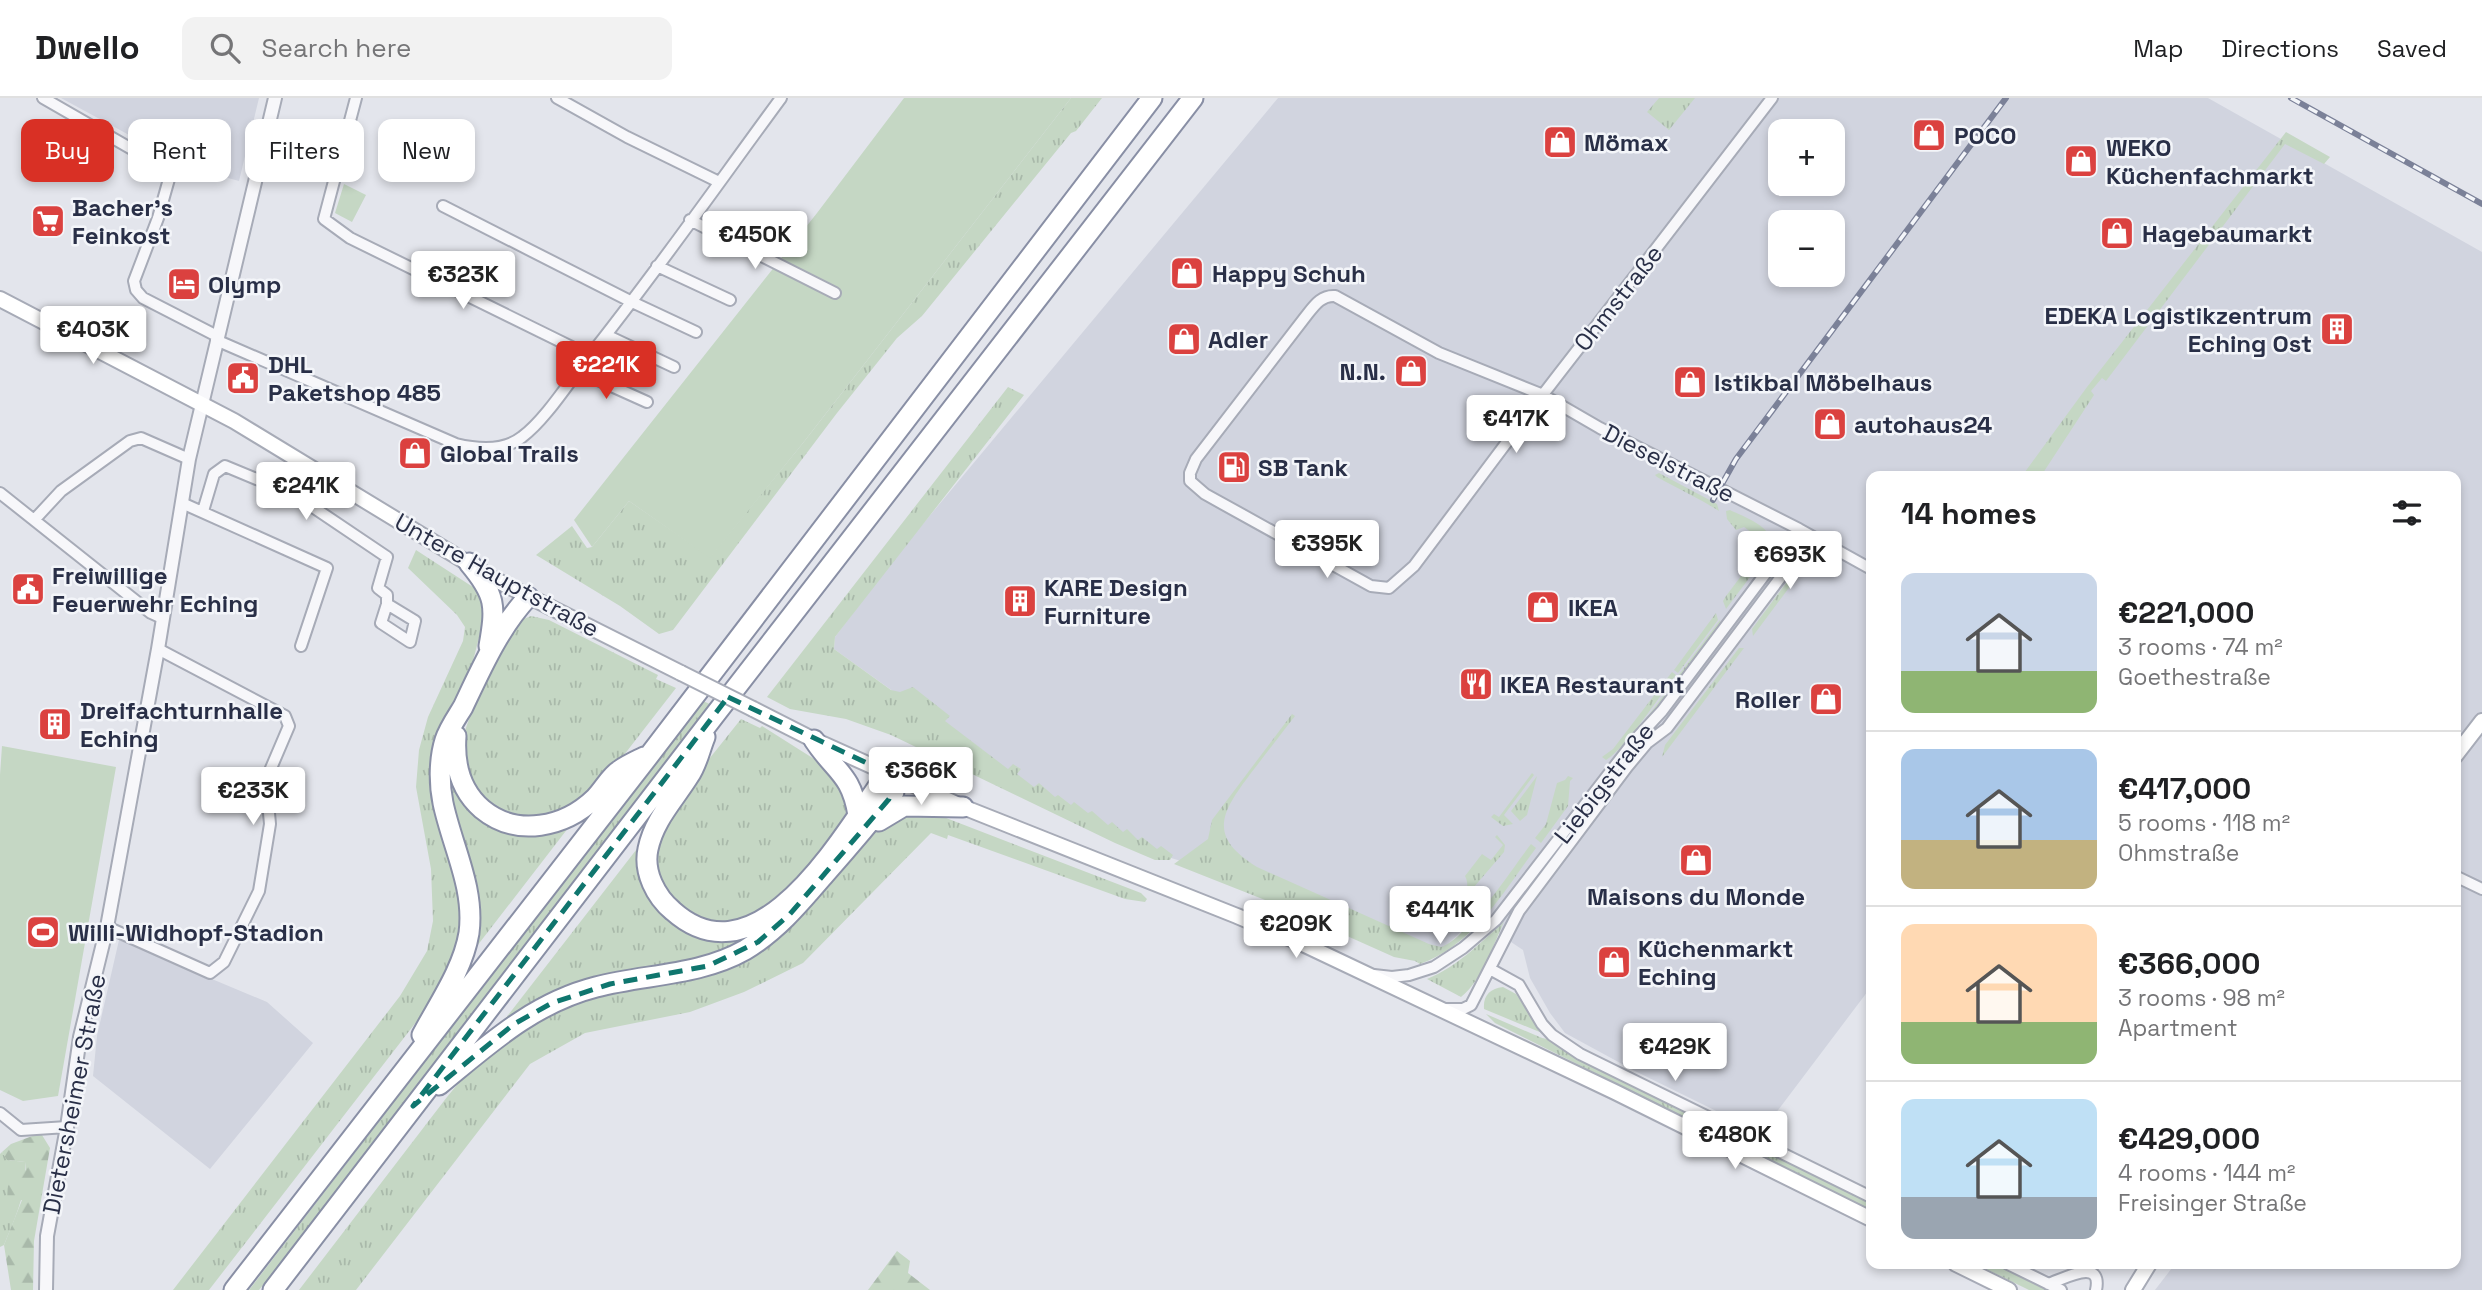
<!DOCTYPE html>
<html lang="en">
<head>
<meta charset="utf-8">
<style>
  :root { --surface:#fff; --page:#f2f2f2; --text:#202124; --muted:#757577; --line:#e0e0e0; --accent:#d93025 }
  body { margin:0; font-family:"Space Grotesk",sans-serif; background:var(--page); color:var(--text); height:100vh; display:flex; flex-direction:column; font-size:26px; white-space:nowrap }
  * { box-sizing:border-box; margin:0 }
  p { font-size:23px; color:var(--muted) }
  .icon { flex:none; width:38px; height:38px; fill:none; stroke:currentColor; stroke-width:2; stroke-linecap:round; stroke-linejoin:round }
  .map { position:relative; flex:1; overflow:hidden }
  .drawer { position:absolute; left:1866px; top:373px; width:595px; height:798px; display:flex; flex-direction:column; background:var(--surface); border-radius:14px; box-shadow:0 4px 10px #0003 }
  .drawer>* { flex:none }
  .hud { position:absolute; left:21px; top:21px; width:665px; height:63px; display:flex; gap:14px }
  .buttons { position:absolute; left:1768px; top:21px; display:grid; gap:14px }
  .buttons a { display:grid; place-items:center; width:77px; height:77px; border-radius:14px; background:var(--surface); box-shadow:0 4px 10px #0003; font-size:35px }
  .price { position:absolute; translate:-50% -60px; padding:0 16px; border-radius:7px; background:#fff; color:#222; font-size:23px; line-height:46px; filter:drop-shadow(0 2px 4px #0008) }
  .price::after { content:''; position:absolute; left:50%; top:42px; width:21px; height:16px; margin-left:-10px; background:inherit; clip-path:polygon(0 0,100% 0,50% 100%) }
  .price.selected { background:var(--accent); color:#fff }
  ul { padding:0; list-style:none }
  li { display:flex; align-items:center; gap:21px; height:175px; padding:0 35px }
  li+li { border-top:2px solid var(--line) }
  li span { display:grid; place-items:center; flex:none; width:196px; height:140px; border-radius:14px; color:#555 }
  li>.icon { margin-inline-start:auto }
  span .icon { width:84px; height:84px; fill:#fffc; stroke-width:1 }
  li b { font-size:30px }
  h2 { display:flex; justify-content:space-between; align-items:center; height:84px; padding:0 35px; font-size:30px }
  .chip { padding:0 24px; border-radius:14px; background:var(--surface); box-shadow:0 4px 10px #0003; font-size:24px; line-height:63px }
  .chip.selected { background:var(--accent); color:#fff }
  header { display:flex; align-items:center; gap:42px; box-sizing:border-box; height:98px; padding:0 35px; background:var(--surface); border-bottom:2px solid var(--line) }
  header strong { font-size:33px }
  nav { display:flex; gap:38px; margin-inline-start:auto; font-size:24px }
  .search { width:490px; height:63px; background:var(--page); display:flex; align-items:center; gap:18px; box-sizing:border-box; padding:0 24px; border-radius:14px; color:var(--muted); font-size:26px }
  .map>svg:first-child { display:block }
</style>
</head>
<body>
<header>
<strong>Dwello</strong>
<div class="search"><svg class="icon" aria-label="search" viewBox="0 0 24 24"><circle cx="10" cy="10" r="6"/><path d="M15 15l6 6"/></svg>Search here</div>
<nav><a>Map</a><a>Directions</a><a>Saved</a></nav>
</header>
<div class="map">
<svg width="2482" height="1192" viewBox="0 0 2482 1192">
  <defs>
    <pattern id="grass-tufts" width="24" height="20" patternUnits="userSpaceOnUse" patternTransform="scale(1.75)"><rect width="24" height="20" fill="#c5d7c4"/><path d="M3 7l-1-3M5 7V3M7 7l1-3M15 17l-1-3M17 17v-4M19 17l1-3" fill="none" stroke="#a9b9aa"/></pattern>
    <pattern id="forest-firs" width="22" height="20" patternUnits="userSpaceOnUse" patternTransform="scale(1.75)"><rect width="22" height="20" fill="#c5d7c4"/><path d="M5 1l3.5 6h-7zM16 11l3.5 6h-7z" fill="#a9b9aa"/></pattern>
  </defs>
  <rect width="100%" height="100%" fill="#e3e5ec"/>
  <path fill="#d1d4df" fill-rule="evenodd" d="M61 0H259L239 83 188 69Z
    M1278 0H2208L2482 154V1192H2155L2175 1166H2455V699L2461 692 2455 689V378H1871V889L1763 1032H1755L1635 973 1565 935 1550 915 1530 880 1523 852 1475 820 1446 848 1423 855 1223 776 1155 755 1045 702 834 551 835 539 897 457ZM1780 33H1832V86H1780ZM1780 124H1832V177H1780Z
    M119 842 267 904 313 945 210 1071 93 978 97 938Z"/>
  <path fill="url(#grass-tufts)" d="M1071 0H1102L1076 33 1071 35 922 218 897 240 837 315 673 532 659 536 620 508 536 457 572 428 587 450 592 449 629 403 710 459 803 345Z
    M1659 0H1695L1669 32 1647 14Z
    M2286 34 2330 59 2324 66 2285 46 2106 283 2102 280 2091 293 2094 297 2041 378H2022L2087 289Z
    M1008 289 1024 297 835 539 834 551 891 592 900 594 913 589 950 618 945 623 1008 671 1013 666 1021 671 1017 676 1034 689 1039 685 1055 699 1058 697 1071 707 1074 704 1088 715 1092 713 1108 727 1112 724 1123 734 1127 731 1138 742 1142 739 1157 751 1161 748 1173 757 1170 762H1155L1115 745 891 637 846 621 790 611 767 599Z
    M1659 375 1717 406 1719 413C1699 400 1678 391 1657 379L1655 377Z
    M1730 412C1746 420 1776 429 1771 451L1726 511 1723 503 1726 498 1760 453 1753 448 1759 440 1744 429 1736 432 1727 421 1726 413Z
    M416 452 476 491 482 503 485 516 473 563 441 640 464 816 455 861 427 910 209 1192H173L400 898 427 853 433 823 431 771 416 689 419 652 428 619 463 543 465 529 457 517 408 470Z
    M1801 465 1805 467 1803 471 1753 538 1752 531Z
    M1716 515 1718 522 1678 575 1674 572Z
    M531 518 549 522 658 577 656 581 676 590 610 675 580 704 553 718 514 719 484 704 467 678 463 638 477 599 508 535 519 523Z
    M1720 522 1721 528 1662 606 1642 626Z
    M1739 550H1744L1662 659 1665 647Z
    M1672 574 1676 577C1660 597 1626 650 1606 662L1602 659 1613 651Z
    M703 603 712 607 290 1153 259 1192H249Z
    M1292 616 1295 618C1280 637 1266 656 1251 675 1221 715 1207 738 1257 769L1429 846 1441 849C1465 843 1514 768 1531 746L1536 750C1504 793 1474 847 1420 866L1415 863 1394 859 1280 808 1174 766 1208 741 1212 722Z
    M741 621 760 630 762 628 830 671 851 711 837 737 767 814 721 828 673 808 653 767 662 720Z
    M450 671 472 712 572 725 467 861 448 705Z
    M1532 675 1534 677 1504 717 1513 726 1503 728 1491 719 1494 716 1499 719Z
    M1537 678 1527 717 1520 723 1511 713Z
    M1568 678 1573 680 1570 683 1568 708 1541 745 1535 740 1546 726 1557 685 1565 682Z
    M928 713 1141 795 1147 801 1145 804 1125 801 948 737 947 741 931 735 803 865 744 894 690 914 585 935 530 966 356 1192H299L447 999 471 970 494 948 581 899 727 868 871 736 891 720Z
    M1497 737 1505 747 1504 754 1444 824C1454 811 1474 795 1465 778L1482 756 1491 762 1503 747 1495 739Z
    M643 743 679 825 763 828 737 850 502 925Z
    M1504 824C1492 849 1483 881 1461 899L1427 881C1457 869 1480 845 1504 824Z
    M1503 889 1516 896 1542 935 1484 911C1483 897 1490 891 1503 889Z
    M1486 916 1542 940C1550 940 1567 955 1576 960L1871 1105V1113L1495 925Z
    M2 1054 8 1062 25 1064C28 1093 15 1120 4 1147L0 1149V1056Z
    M1976 1166H1994L2048 1192H2029Z"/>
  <path fill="url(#forest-firs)" d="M35 1037H42L50 1050 34 1143 33 1192H11L4 1147 22 1102 7 1105 8 1086 26 1072 25 1064 7 1062 2 1054 11 1046Z
    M897 1153 910 1163 908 1175 930 1192H868Z"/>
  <path fill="#c5d7c4" d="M904 0H1071L803 345 710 460 629 403 592 449 574 422 817 115Z
    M344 86 366 97 352 124 335 115Z
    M2 648 116 669 58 998 23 1003 0 992V677Z"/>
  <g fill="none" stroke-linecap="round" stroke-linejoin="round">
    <g stroke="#a7abb7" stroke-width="14">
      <path id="minor" d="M43 0 163 69 169 81 158 120 134 183 136 192 143 200 217 238
        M356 0 324 121 350 140 590 258
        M557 0 627 39 719 84
        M1772 0 1645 165 1634 179 1558 277C1548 290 1538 303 1528 316L1414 468 1389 490 1371 488 1205 396 1190 383V375L1196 361 1306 218C1314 208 1321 197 1335 198L1439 255 1543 297 1600 330 1799 431 1871 471
        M443 108 632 204 696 234
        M690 122 835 195
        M657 168 730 202
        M606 237 674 269
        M216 242 456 346C477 351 503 354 522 339 545 322 569 284 587 261 655 176 717 87 781 0
        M578 273 647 304
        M0 395 151 515 162 520
        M182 405 327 470 301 548
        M203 413 214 376 225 368 295 397 387 459 378 490 387 497V506L381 525 410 544 415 523 387 506
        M35 421 61 393 130 343 141 340 189 361
        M2455 778 2482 791
        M107 829 210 875 224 864 259 793 270 726 266 682 289 628 285 618 158 551
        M1490 871 1519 887 1542 926 1552 937 1580 956 1871 1099
        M1374 877 1392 879 1409 877 1434 869 1463 850 1496 822 1635 642 1662 613 1799 431
        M1445 911H1463L1471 907 1519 813 1627 669 1647 645 1667 630 1811 439
        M0 1015 21 1032 67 1029
        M2008 1166 2061 1192
        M2048 1186C2062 1182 2103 1158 2096 1192"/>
    </g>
    <g stroke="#a7abb7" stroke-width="16">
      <path id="tertiary" d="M46 1192 47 1138 67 1029 80 939 107 829 158 551 189 361 275 0"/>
    </g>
    <g stroke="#a7abb7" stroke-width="18">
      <path id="secondary" d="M0 201 234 323 494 481 681 575
        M753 611 814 642 963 709 1237 818 1303 846 1615 994 1871 1121
        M2455 658 2482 623
        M1956 1166 2009 1192
        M2133 1192 2149 1166"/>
    </g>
    <g stroke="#898fa5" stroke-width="23">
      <path id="motorway" d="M469 465C496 497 496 508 489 548
        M456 638C454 666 460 692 482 711 517 740 565 729 595 700 604 691 610 678 620 672 627 667 636 663 644 659
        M814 642C835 674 851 675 858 717
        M879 723 904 708 963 709
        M422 937C439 905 463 871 469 835 475 790 452 748 443 705 439 686 439 661 445 642 449 630 457 619 463 609 481 571 499 530 528 499
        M439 987C488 947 533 905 596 889 645 876 699 878 745 852 777 833 801 804 825 776 849 749 872 722 894 694V678L879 687C839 744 756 887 673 813 656 799 643 774 648 751 654 722 674 702 689 678 697 667 700 651 705 639
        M234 1192 651 655 1152 0
        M273 1192 714 618 1193 0"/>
    </g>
    <use href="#minor" stroke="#f7f7fa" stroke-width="10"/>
    <use href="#tertiary" stroke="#f7f7fa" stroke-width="12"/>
    <use href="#secondary" stroke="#fff" stroke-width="14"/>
    <use href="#motorway" stroke="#fff" stroke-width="19"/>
    <g stroke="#7b8198" stroke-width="6">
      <path id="rail" d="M2291 0 2482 106
        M1713 402 1736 361 2006 0"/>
    </g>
    <use href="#rail" stroke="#f3f5f9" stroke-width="3.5" stroke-dasharray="10" stroke-linecap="butt"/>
    <g stroke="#a7abb7" stroke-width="18" stroke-linecap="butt">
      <path id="secondary-bridge" d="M681 575 753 611"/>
    </g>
    <use href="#secondary-bridge" stroke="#fff" stroke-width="14"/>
  </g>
  <path fill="none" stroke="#0f766e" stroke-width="5" stroke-dasharray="14 9" stroke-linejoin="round" d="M728 599 894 678 889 701 790 816 758 844 708 868 610 886 552 905 514 926 413 1008Z"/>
  <defs>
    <g id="shop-square" transform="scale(1.75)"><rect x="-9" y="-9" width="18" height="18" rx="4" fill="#db413f" stroke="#f3f5f9"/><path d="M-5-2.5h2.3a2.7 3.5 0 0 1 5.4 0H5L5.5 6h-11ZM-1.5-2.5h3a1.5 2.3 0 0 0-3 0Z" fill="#fff"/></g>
    <g id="supermarket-square" transform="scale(1.75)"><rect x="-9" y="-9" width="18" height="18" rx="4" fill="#db413f" stroke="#f3f5f9"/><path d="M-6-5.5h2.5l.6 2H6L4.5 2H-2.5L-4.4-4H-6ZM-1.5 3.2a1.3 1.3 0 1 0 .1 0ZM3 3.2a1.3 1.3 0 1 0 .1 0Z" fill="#fff"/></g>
    <g id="hotel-square" transform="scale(1.75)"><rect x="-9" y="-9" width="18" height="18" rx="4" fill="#db413f" stroke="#f3f5f9"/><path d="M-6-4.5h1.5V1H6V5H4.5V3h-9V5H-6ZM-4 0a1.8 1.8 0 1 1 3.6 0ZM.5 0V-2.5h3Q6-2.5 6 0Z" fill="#fff"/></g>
    <g id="building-square" transform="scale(1.75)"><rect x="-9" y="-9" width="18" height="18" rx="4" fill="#db413f" stroke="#f3f5f9"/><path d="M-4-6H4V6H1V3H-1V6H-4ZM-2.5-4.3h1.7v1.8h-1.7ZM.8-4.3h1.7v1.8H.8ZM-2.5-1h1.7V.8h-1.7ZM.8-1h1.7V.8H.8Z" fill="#fff"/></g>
    <g id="civic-square" transform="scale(1.75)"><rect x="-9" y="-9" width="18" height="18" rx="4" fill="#db413f" stroke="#f3f5f9"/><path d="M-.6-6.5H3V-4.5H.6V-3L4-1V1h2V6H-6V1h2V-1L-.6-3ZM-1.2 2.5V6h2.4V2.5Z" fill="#fff"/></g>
    <g id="fuel-square" transform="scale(1.75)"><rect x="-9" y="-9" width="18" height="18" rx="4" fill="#db413f" stroke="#f3f5f9"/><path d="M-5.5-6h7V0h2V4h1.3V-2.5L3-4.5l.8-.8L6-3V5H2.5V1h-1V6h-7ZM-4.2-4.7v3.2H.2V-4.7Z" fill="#fff"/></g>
    <g id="restaurant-square" transform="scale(1.75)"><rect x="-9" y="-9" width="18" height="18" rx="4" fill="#db413f" stroke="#f3f5f9"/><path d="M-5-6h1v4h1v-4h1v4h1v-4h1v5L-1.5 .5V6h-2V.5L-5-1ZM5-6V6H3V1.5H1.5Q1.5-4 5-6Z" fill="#fff"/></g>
    <g id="stadium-square" transform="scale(1.75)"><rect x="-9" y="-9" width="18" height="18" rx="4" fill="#db413f" stroke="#f3f5f9"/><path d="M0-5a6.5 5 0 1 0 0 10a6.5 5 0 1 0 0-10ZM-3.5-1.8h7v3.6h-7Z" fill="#fff"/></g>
  </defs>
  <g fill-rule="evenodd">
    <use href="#shop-square" x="1929" y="37"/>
    <use href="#shop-square" x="1560" y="44"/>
    <use href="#shop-square" x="2081" y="63"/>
    <use href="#supermarket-square" x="48" y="123"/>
    <use href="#shop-square" x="2117" y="135"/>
    <use href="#shop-square" x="1187" y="175"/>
    <use href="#hotel-square" x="184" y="186"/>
    <use href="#building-square" x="2337" y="231"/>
    <use href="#shop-square" x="1184" y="241"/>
    <use href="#shop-square" x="1411" y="273"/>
    <use href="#civic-square" x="243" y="280"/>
    <use href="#shop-square" x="1690" y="284"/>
    <use href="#shop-square" x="1830" y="326"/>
    <use href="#shop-square" x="415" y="355"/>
    <use href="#fuel-square" x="1234" y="369"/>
    <use href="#civic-square" x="28" y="491"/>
    <use href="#building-square" x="1020" y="503"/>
    <use href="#shop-square" x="1543" y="509"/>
    <use href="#restaurant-square" x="1476" y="586"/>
    <use href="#shop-square" x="1826" y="601"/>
    <use href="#building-square" x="55" y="626"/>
    <use href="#shop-square" x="1696" y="762"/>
    <use href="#stadium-square" x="43" y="834"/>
    <use href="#shop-square" x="1614" y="864"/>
  </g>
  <g text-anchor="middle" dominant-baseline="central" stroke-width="5" stroke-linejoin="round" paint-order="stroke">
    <g font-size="24" font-weight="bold" fill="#292f47" stroke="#f3f5f9" text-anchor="start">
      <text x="1954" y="37">POCO</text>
      <text x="1584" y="44">Mömax</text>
      <text x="2106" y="49">WEKO<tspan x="2106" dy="28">Küchenfachmarkt</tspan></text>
      <text x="72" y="109">Bacher's<tspan x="72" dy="28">Feinkost</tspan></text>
      <text x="2142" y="135">Hagebaumarkt</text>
      <text x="1212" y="175">Happy Schuh</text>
      <text x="208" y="186">Olymp</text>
      <text x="2312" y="217" text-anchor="end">EDEKA Logistikzentrum<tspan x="2312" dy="28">Eching Ost</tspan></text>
      <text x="1208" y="241">Adler</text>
      <text x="268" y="266">DHL<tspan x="268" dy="28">Paketshop 485</tspan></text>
      <text x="1386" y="273" text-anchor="end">N.N.</text>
      <text x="1714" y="284">Istikbal Möbelhaus</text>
      <text x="1854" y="326">autohaus24</text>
      <text x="440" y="355">Global Trails</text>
      <text x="1258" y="369">SB Tank</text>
      <text x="52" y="477">Freiwillige<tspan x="52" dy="28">Feuerwehr Eching</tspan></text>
      <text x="1044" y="489">KARE Design<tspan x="1044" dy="28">Furniture</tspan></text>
      <text x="1568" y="509">IKEA</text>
      <text x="1500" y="586">IKEA Restaurant</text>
      <text x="1801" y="601" text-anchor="end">Roller</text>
      <text x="80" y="612">Dreifachturnhalle<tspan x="80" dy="28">Eching</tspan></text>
      <text x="1696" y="798" text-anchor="middle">Maisons du Monde</text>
      <text x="68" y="834">Willi-Widhopf-Stadion</text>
      <text x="1638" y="850">Küchenmarkt<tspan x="1638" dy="28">Eching</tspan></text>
    </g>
    <g font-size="24" fill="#292f47" stroke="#f3f5f9">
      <text transform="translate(1618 200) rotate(-52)">Ohmstraße</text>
      <text transform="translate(1669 365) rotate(27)">Dieselstraße</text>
      <text transform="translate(497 477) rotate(29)">Untere Hauptstraße</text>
      <text transform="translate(1604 685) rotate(-52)">Liebigstraße</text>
      <text transform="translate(74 996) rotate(-79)">Dietersheimer Straße</text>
    </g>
  </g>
</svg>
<div class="buttons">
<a>+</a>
<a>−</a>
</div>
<b class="price" style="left:755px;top:173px">€450K</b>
<b class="price" style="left:463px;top:213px">€323K</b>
<b class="price" style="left:93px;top:268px">€403K</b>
<b class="price selected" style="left:606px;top:303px">€221K</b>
<b class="price" style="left:1516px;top:357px">€417K</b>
<b class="price" style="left:306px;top:424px">€241K</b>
<b class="price" style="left:1327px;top:482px">€395K</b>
<b class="price" style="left:1790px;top:493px">€693K</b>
<b class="price" style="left:921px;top:709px">€366K</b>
<b class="price" style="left:253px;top:729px">€233K</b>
<b class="price" style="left:1440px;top:848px">€441K</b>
<b class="price" style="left:1296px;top:862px">€209K</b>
<b class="price" style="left:1675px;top:985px">€429K</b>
<b class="price" style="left:1735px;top:1073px">€480K</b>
<div class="hud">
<a class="chip selected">Buy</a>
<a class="chip">Rent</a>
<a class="chip">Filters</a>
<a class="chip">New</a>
</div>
<section class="drawer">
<h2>14 homes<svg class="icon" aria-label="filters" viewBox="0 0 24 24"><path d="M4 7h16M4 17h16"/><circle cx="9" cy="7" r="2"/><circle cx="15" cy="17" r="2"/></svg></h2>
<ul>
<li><span style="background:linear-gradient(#c9d6e8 70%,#8fb573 0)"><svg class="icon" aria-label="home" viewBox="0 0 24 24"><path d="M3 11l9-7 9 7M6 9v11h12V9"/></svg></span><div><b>€221,000</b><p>3 rooms · 74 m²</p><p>Goethestraße</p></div></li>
<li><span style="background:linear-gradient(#a9c7e8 65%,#c2b280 0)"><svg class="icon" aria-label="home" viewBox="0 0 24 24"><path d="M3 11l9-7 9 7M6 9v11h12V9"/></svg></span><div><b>€417,000</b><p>5 rooms · 118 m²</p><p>Ohmstraße</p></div></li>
<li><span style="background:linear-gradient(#ffd9b3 70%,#8fb573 0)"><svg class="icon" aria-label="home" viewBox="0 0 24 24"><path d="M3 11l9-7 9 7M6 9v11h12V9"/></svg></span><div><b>€366,000</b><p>3 rooms · 98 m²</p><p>Apartment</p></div></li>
<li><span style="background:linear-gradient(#bfe0f5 70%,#9aa5b1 0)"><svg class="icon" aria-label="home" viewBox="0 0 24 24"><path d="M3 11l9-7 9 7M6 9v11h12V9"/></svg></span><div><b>€429,000</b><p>4 rooms · 144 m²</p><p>Freisinger Straße</p></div></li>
</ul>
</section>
</div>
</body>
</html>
